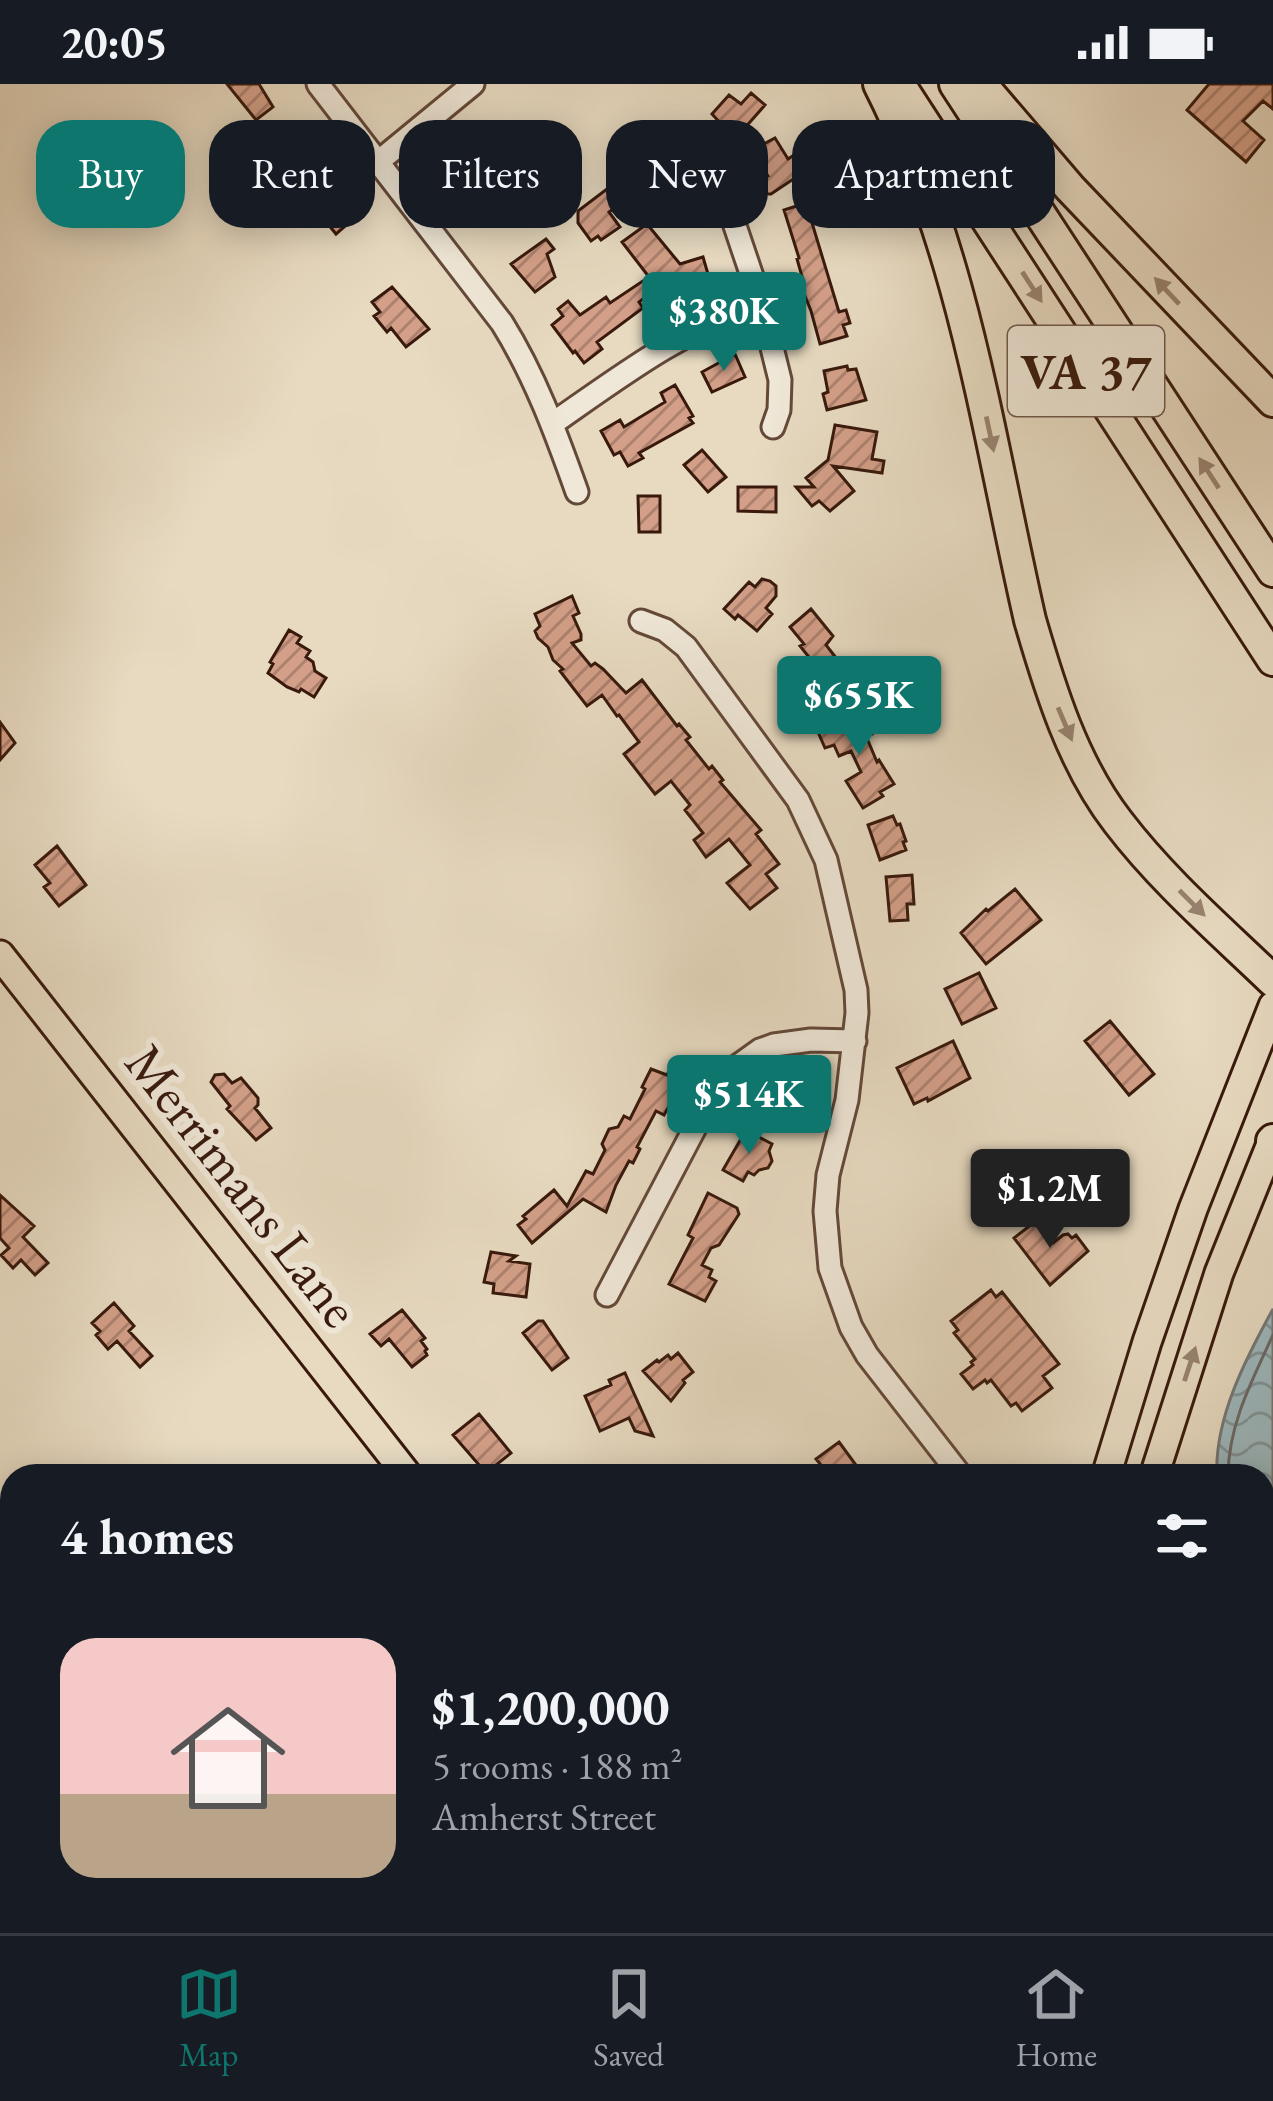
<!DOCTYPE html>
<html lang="en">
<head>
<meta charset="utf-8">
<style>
  :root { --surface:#171b24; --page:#242831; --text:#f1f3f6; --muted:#9ea1a6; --line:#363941; --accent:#0f766e }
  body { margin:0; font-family:"EB Garamond",serif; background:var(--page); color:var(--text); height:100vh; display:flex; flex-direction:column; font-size:45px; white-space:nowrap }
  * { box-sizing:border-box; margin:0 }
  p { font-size:39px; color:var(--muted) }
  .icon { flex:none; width:66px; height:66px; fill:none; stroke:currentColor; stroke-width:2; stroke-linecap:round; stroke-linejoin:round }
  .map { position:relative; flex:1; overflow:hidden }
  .sheet { position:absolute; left:0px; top:1380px; width:1275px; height:471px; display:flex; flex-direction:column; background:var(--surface); border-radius:36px 36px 0 0; box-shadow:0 6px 30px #0003 }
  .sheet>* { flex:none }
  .hud { position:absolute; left:36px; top:36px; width:1203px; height:108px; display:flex; gap:24px }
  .price { position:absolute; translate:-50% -102px; padding:0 27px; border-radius:12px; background:var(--accent); color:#fff; font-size:39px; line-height:78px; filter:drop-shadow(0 3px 6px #0008) }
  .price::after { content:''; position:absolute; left:50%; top:72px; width:36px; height:27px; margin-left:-18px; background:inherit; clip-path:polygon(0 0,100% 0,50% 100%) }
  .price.selected { background:#222; color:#fff }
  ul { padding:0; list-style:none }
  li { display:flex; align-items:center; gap:36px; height:300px; padding:0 60px }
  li+li { border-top:3px solid var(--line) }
  li span { display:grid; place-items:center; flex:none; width:336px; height:240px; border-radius:36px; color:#555 }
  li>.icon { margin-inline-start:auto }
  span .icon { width:144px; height:144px; fill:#fffc; stroke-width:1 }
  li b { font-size:51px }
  h2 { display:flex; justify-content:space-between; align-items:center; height:144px; padding:0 60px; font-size:51px }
  .chip { padding:0 42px; border-radius:36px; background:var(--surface); box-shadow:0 6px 30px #0003; font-size:42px; line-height:108px }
  .chip.selected { background:var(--accent); color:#fff }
  .status { display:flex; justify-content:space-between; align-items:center; height:84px; padding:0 60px; background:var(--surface); direction:ltr }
  .status svg { height:33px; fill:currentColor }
  .tabs { display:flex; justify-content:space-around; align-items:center; height:168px; border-top:3px solid var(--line); background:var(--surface); font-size:33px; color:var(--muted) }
  .tabs a { display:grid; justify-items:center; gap:6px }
  .tabs .selected { color:var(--accent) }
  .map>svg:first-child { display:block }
</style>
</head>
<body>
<div class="status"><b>20:05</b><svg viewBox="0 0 49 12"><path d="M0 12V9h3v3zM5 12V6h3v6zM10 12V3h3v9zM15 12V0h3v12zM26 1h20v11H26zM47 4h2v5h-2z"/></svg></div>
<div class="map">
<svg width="1273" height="1849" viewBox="0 0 1273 1849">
  <defs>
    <pattern id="water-waves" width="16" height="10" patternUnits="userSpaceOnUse" patternTransform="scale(3)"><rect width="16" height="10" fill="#9cb8be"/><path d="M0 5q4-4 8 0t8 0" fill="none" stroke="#809599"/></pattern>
    <pattern id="building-hatch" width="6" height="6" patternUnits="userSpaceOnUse" patternTransform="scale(3)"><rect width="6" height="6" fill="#d39f88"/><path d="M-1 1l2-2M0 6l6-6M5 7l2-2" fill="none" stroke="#ac816e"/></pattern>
  </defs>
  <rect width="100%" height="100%" fill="#e7dac1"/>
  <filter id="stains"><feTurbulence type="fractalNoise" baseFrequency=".00167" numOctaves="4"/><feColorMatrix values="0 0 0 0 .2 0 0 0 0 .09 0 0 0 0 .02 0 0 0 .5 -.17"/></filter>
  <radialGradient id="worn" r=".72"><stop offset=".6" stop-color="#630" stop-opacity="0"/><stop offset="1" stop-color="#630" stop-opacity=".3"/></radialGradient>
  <path fill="url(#water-waves)" stroke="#747877" stroke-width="3" d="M1273 1225V1444L1263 1442V1392H1217C1214 1335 1246 1274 1273 1225Z
    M1263 1574 1273 1576V1686L1263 1694Z"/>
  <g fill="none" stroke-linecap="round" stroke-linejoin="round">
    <path stroke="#6a6865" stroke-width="3" d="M1228 1392C1228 1342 1252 1296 1273 1251"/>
  </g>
  <path fill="url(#building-hatch)" stroke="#38190c" stroke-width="3" d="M227 0H259L273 23 256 36Z
    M1209 0H1273V25L1263 17 1243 37 1264 56 1246 78 1187 26Z
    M751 9 765 21 735 55 712 30 729 11 741 20Z
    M775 54 788 75 794 71 801 90 771 110H765L758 98 768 92 755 71 765 65 762 61Z
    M320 92 330 106 333 103 347 121 344 123 353 135 336 150 311 119 290 135 283 126Z
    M624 92 636 108 609 128 620 143 601 156 598 152 591 157 578 139V127Z
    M806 119 839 228 846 226 850 239 843 241 847 252 820 260 811 227 799 197 803 196 797 175 799 174 784 126Z
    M647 140 680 180 703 173 710 197 676 209 671 193 639 218 643 224 597 258 602 265 584 279 575 267 573 269 552 241 563 232 558 225 568 217 580 231 606 213 610 219 649 193 622 158Z
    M546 155 554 165 547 170 555 193 535 208 511 180Z
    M392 203 429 245 406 263 391 244 387 248 374 232 380 228 372 218Z
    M735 270 745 293 712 308 702 288Z
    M847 282 848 286 856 285 866 316 827 326 823 310 828 308 824 287Z
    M675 301 693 332 689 334 693 339 639 369 643 374 628 382 620 368 614 371 601 347 620 336 624 343 665 318 661 309Z
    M835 341 877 348 872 375 884 377 882 389 833 382 854 407 830 427 819 417 812 422 796 403H814L806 394 828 376Z
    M702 366 726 393 708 408 684 381Z
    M738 403H776V428L738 427Z
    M638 412H660V448H639Z
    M762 495 770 497 776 502V512L766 524 772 530 757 547 738 531 735 535 724 525 749 498 755 503Z
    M572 512 579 529 573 532 581 550V556L572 559 591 582 595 579 603 585 626 609 642 596 677 642 679 640 690 653 686 656 709 685 712 682 723 696 720 698 761 746 756 750 779 780 766 790 777 804 750 825 727 799 750 781 729 755 706 773 694 756 703 749 685 726 690 721 671 697 655 710 624 670 639 658 619 631 617 632 602 611 587 622 560 587 563 585 553 576 548 563 538 554 535 547 540 542 535 530Z
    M811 525 833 552 826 561 851 593 846 597 851 603 826 624 817 614 810 620 799 607 821 588 800 562 804 560 790 543Z
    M289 546 301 553 297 559 310 567 306 573 313 578 315 587 326 594 314 613 301 605 299 608 287 603 268 589 273 580 270 578Z
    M864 631 872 650 866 652 877 678 879 676 894 700 880 708 883 712 863 724 846 697 861 688 851 667 839 672 834 661 825 664 818 648 857 632 858 634Z
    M0 638 15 659 0 676Z
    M893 732 897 741 900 740 906 757 903 758 906 766 880 776 868 741Z
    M57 762 86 801 59 822 44 803 50 799 35 781Z
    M912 791 914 820H907L908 836 890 837 886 793Z
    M1015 805 1041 836 986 880 961 849 986 825 988 827Z
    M979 889 996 924 962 940 945 905Z
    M1110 937 1154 990 1129 1011 1085 957Z
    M953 957 970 994 928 1017 927 1014 914 1020 897 984Z
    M673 979 689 987 664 1031 656 1027 637 1063 640 1065 633 1079 629 1077 616 1101 606 1128 583 1115 532 1159 518 1141 526 1135 523 1132 554 1106 567 1122 586 1087 593 1090 605 1066 602 1060 609 1045 618 1043 624 1032 630 1035 645 1005 642 1003 651 985 667 991Z
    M794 989 809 1002 794 1023 799 1026 785 1044 762 1025Z
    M224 990 232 999 241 994 258 1014V1021L255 1024 271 1044 256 1056 227 1025 230 1022 211 998 215 991Z
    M746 1046 772 1060 769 1067 772 1077 768 1084 759 1086 754 1091 748 1088 743 1097 723 1086Z
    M708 1109 737 1124 739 1130 719 1161 711 1164 702 1181 712 1186 709 1193 716 1197 705 1217 669 1200 693 1154 688 1151Z
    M0 1111 34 1142 23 1153 48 1179 35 1191 21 1176 13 1184 1 1171 9 1164 0 1154Z
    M1036 1137 1053 1159 1063 1151 1068 1150 1072 1154 1076 1151 1088 1167 1050 1201 1014 1154Z
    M491 1168 516 1172 509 1177 530 1180 526 1213 493 1209 494 1200 484 1198Z
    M991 1206 996 1213 1002 1208 1059 1280 1043 1292 1052 1304 1022 1327 1016 1319 1011 1322 991 1296 987 1299 985 1296 973 1305 961 1290 973 1281 971 1278 975 1275 954 1249 958 1246 951 1237Z
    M114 1219 134 1242 129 1247 152 1272 140 1283 117 1257 108 1265 96 1251 100 1247 92 1239Z
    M402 1226 425 1254 421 1257 427 1265 425 1267 427 1271 412 1283 389 1255 381 1262 370 1250Z
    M538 1237H543L568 1274 552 1286 523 1249Z
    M678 1269 693 1288 683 1296 685 1299 671 1317 643 1287 657 1276 659 1278 668 1271 671 1275Z
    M625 1289 632 1305 653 1352 635 1347 629 1334 600 1347 585 1312 611 1301 609 1296Z
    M479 1330 511 1369 486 1389 453 1351Z
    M839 1358 864 1392H830L816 1375Z"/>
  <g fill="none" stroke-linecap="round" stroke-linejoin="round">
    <g stroke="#644939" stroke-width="27">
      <path id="minor" d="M318 0 502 239C535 292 556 349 577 408
        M378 78 473 0
        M697 99 722 117 731 130 761 219 780 296 779 326 773 343
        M552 340C621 292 681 246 761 219
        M641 537 665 546 686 563 798 716 826 776 856 906 857 929 847 1016 828 1091 825 1127 830 1184 851 1243 867 1271 961 1392
        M607 1211 709 1017 732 986 760 966 774 961 811 956 855 957
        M1263 1496 1273 1498
        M1263 1529 1273 1531
        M1263 1740 1273 1733
        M1173 1849 1177 1839"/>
    </g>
    <g stroke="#38190c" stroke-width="33">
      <path id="major" d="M0 871 408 1392
        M1106 1392 1147 1258 1193 1125 1273 922
        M1154 1392 1219 1189 1273 1055
        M424 1839 460 1849
        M498 1839 520 1849
        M224 1849 248 1839
        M301 1849 321 1842 347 1839
        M602 1849 608 1839
        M963 1849 966 1839
        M1015 1849 1019 1839"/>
    </g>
    <g stroke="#38190c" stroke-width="36">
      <path id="highway" d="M879 0C965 170 988 352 1030 536 1050 605 1073 680 1118 738 1163 797 1220 846 1273 897
        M899 0 1273 576
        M955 0 1273 487
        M981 0 1070 104 1273 317
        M1272 1057 1273 1056"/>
    </g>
    <use href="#minor" stroke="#efe7d7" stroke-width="21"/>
    <use href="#major" stroke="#e7dac1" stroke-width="27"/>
    <use href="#highway" stroke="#e7dac1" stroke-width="30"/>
  </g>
  <defs><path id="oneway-solid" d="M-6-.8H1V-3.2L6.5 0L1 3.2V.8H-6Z" transform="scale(3)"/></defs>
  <g fill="#988370">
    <use href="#oneway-solid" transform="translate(1032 203) rotate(57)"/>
    <use href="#oneway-solid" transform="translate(1167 207) rotate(-133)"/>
    <use href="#oneway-solid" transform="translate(990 350) rotate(78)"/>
    <use href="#oneway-solid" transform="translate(1209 389) rotate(-123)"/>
    <use href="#oneway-solid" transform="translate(1065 640) rotate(67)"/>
    <use href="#oneway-solid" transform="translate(1192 819) rotate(45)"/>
    <use href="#oneway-solid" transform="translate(1190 1280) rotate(-72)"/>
  </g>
  <g text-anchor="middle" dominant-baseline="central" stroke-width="12" stroke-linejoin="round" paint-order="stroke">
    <rect fill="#efe7d7" stroke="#6f5749" stroke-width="3" x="1008" y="242" width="156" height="90" rx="9"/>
    <g font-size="51" font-weight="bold" fill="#38190c">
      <text x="1086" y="287">VA 37</text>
    </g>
    <g font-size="54" fill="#38190c" stroke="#efe7d7">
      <text transform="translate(243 1101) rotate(52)">Merrimans Lane</text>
    </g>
  </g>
  <rect width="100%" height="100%" filter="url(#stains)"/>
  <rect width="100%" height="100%" fill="url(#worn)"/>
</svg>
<b class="price" style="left:724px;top:290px">$380K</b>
<b class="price" style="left:859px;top:674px">$655K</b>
<b class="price" style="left:749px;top:1073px">$514K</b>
<b class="price selected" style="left:1050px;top:1167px">$1.2M</b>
<div class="hud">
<a class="chip selected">Buy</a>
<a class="chip">Rent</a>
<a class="chip">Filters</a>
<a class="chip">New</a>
<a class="chip">Apartment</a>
</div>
<section class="sheet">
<h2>4 homes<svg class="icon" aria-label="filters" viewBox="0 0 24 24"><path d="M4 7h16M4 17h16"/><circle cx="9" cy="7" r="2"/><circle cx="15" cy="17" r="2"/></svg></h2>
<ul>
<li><span style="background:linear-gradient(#f6c9c9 65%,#b9a48a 0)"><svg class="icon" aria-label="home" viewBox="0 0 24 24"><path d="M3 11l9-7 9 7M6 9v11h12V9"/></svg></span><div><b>$1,200,000</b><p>5 rooms · 188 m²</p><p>Amherst Street</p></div></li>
</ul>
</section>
</div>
<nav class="tabs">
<a class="selected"><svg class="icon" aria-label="map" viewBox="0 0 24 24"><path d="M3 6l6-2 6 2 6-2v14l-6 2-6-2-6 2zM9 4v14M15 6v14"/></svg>Map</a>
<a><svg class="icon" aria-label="saved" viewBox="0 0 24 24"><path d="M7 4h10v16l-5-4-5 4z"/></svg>Saved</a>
<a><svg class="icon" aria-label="home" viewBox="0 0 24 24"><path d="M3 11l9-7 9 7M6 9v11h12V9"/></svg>Home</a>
</nav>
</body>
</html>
